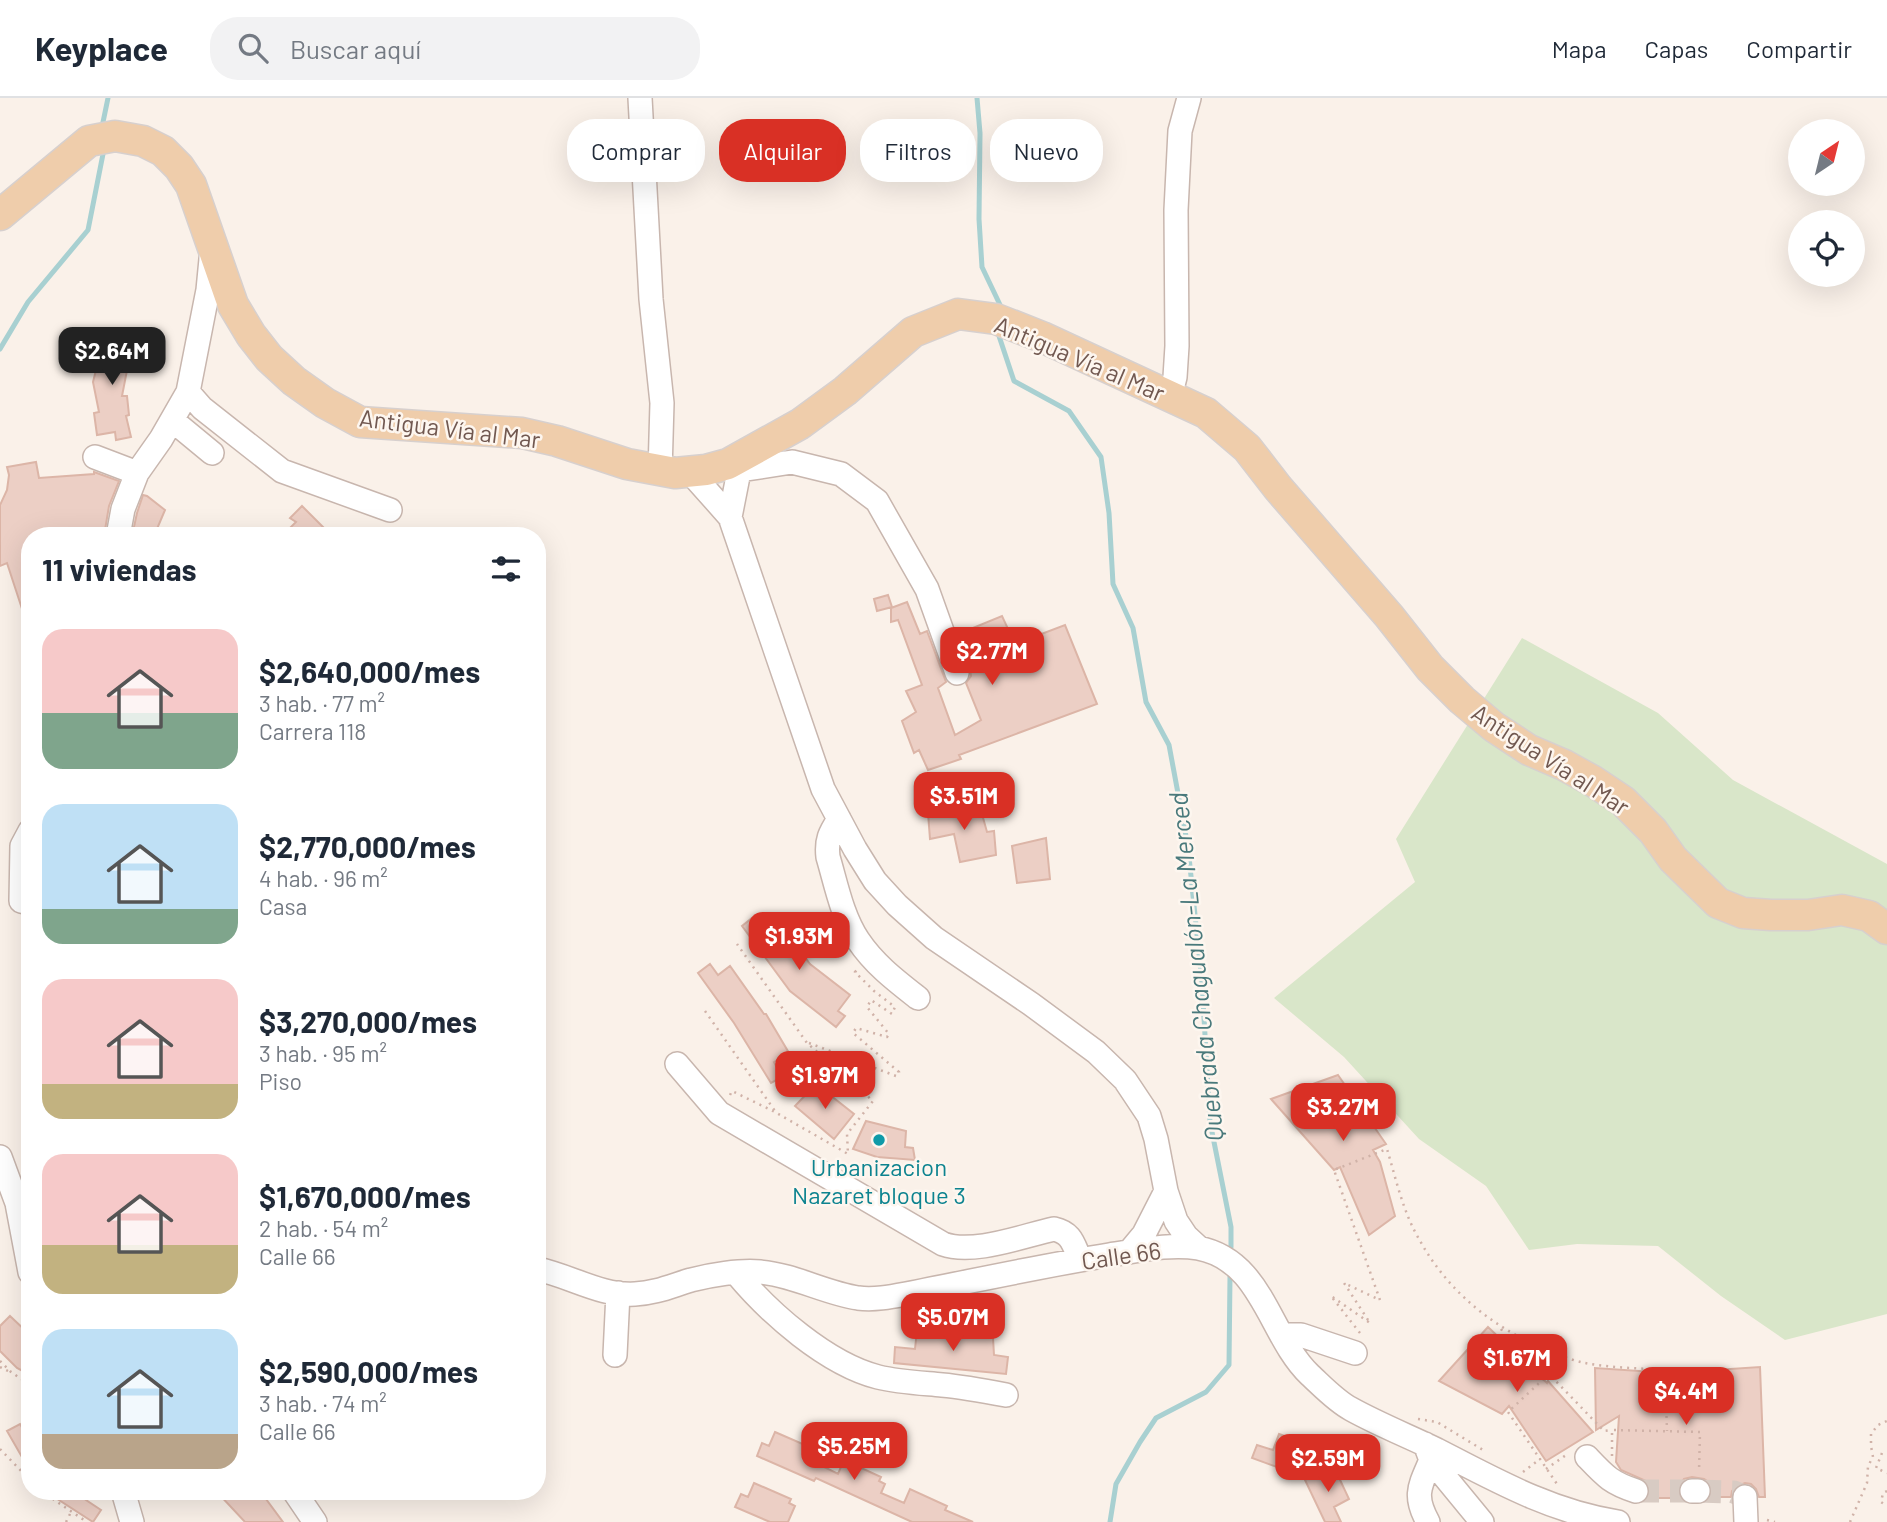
<!DOCTYPE html>
<html lang="es">
<head>
<meta charset="utf-8">
<style>
  :root { --surface:#fff; --page:#f2f2f3; --text:#1f2937; --muted:#747a83; --line:#e0e1e3; --accent:#d93025 }
  body { margin:0; font-family:Barlow,sans-serif; background:var(--page); color:var(--text); height:100vh; display:flex; flex-direction:column; font-size:26px; white-space:nowrap }
  * { box-sizing:border-box; margin:0 }
  p { font-size:23px; color:var(--muted) }
  .icon { flex:none; width:38px; height:38px; fill:none; stroke:currentColor; stroke-width:2; stroke-linecap:round; stroke-linejoin:round }
  .map { position:relative; flex:1; overflow:hidden }
  .side { position:absolute; left:21px; top:429px; width:525px; height:973px; display:flex; flex-direction:column; background:var(--surface); border-radius:28px; box-shadow:0 7px 28px #0002 }
  .side>* { flex:none }
  .top-card { position:absolute; left:567px; top:21px; width:665px; height:63px; display:flex; gap:14px }
  .needle { width:46px; rotate:35deg }
  .tools { position:absolute; left:1788px; top:21px; display:grid; gap:14px }
  .tools a { display:grid; place-items:center; width:77px; height:77px; border-radius:50%; background:var(--surface); box-shadow:0 7px 28px #0002; font-size:35px }
  .price { position:absolute; translate:-50% -60px; padding:0 16px; border-radius:14px; background:var(--accent); color:#fff; font-size:23px; line-height:46px; filter:drop-shadow(0 2px 4px #0008) }
  .price::after { content:''; position:absolute; left:50%; top:42px; width:21px; height:16px; margin-left:-10px; background:inherit; clip-path:polygon(0 0,100% 0,50% 100%) }
  .price.current { background:#222; color:#fff }
  ul { padding:0; list-style:none }
  li { display:flex; align-items:center; gap:21px; height:175px; padding:0 21px }
  li span { display:grid; place-items:center; flex:none; width:196px; height:140px; border-radius:21px; color:#555 }
  li>.icon { margin-inline-start:auto }
  span .icon { width:84px; height:84px; fill:#fffc; stroke-width:1 }
  li b { font-size:30px }
  h2 { display:flex; justify-content:space-between; align-items:center; height:84px; padding:0 21px; font-size:30px }
  .pill { padding:0 24px; border-radius:28px; background:var(--surface); box-shadow:0 7px 28px #0002; font-size:24px; line-height:63px }
  .pill.current { background:var(--accent); color:#fff }
  header { display:flex; align-items:center; gap:42px; box-sizing:border-box; height:98px; padding:0 35px; background:var(--surface); border-bottom:2px solid var(--line) }
  header strong { font-size:33px }
  nav { display:flex; gap:38px; margin-inline-start:auto; font-size:24px }
  .search { width:490px; height:63px; background:var(--page); display:flex; align-items:center; gap:18px; box-sizing:border-box; padding:0 24px; border-radius:28px; color:var(--muted); font-size:26px }
  .map>svg:first-child { display:block }
</style>
</head>
<body>
<header>
<strong>Keyplace</strong>
<div class="search"><svg class="icon" aria-label="search" viewBox="0 0 24 24"><circle cx="10" cy="10" r="6"/><path d="M15 15l6 6"/></svg>Buscar aquí</div>
<nav><a>Mapa</a><a>Capas</a><a>Compartir</a></nav>
</header>
<div class="map">
<svg width="1887" height="1424" viewBox="0 0 1887 1424">
  <rect width="100%" height="100%" fill="#faf1e9"/>
  <path fill="#d9e6c9" d="M1522 540 1658 615 1733 682 1887 766V1216L1785 1242 1721 1198 1658 1148 1577 1146 1529 1152 1486 1088 1419 1041 1344 959 1274 900 1415 784 1396 741Z"/>
  <g fill="none" stroke-linecap="round" stroke-linejoin="round">
    <path stroke="#a8d0d1" stroke-width="5" d="M977 0 980 35 979 121 982 169 1002 211
      M102 29 108 0
      M997 232 1014 283 1069 313 1101 359 1109 415 1113 486 1133 530 1146 604 1169 647 1188 749 1202 885 1210 1024 1231 1129V1149
      M0 251 28 204 88 132 103 56
      M1110 1424 1116 1386 1140 1344 1156 1320 1206 1294 1229 1267 1230 1178"/>
  </g>
  <path fill="#eccfc5" stroke="#dcb5a7" stroke-width="2" d="M117 237 129 240 124 262H129L122 298H127L129 317 126 318 131 339 116 342 115 334 97 337 94 315 99 314 93 284 98 264 93 263 97 241 112 243Z
    M36 364 39 380 94 376V374L119 383 109 408 104 438H30V525L27 526 7 465 0 468V407L7 392 9 377 7 369Z
    M143 397 147 398 165 412 154 438H132L137 415Z
    M302 408 332 438H282L296 424 290 420Z
    M888 497 892 509 877 513 874 501Z
    M907 504 920 536 927 533 946 584 938 590 955 637 981 622 966 585 971 578 970 571 958 536 1002 518 1015 546 1065 527 1097 606 959 657 961 661 928 672 919 652 914 655 902 623 916 614 906 593 922 587 898 522 891 524V510Z
    M980 709 987 734 994 733 996 757 960 764 954 736 930 741 928 715Z
    M1046 740 1050 781 1017 785 1012 748Z
    M752 820 762 834 778 823 810 866 850 897 838 913 845 918 836 929 790 893 742 828Z
    M710 866 718 877 730 868 764 916H766L789 955 774 964 782 979 771 985 734 925 698 875Z
    M1338 977 1386 1046 1373 1052 1380 1064 1395 1118 1369 1137 1340 1069 1334 1072 1271 1001Z
    M816 986 854 1016 834 1041 795 1008Z
    M866 1023 906 1033 905 1049 913 1050 915 1062 877 1059 853 1051Z
    M10 1218 30 1237V1277L17 1270 0 1253V1228Z
    M1488 1229 1547 1285 1548 1283 1593 1334 1546 1363 1509 1308 1502 1316 1439 1283Z
    M917 1232 993 1240 994 1257 1008 1259 1006 1276 894 1265 895 1249 915 1251Z
    M1760 1269 1765 1399H1759L1756 1391 1751 1386 1745 1385 1737 1388 1732 1393 1731 1399H1710L1712 1392 1710 1385 1704 1381 1692 1379 1684 1381 1680 1387 1678 1394 1680 1400H1648L1650 1391 1646 1383 1621 1372 1616 1364 1619 1318 1596 1332 1595 1270 1669 1275Z
    M20 1326 30 1343V1373L7 1333Z
    M775 1334 812 1350 811 1354 817 1357 814 1364 838 1376 844 1362 881 1379 879 1383 885 1386 881 1395 904 1405 910 1391 947 1408 945 1412 973 1424H912L816 1380 814 1383 757 1358 762 1345 769 1348Z
    M1279 1336 1313 1348 1302 1378 1252 1360 1257 1347 1273 1352Z
    M1334 1369 1349 1401 1334 1409 1341 1424H1325L1305 1382Z
    M754 1385 791 1401 789 1405 795 1408 788 1424H770L735 1409 741 1396 748 1399Z
    M45 1393H93L86 1402 101 1412 93 1424Z
    M216 1393H260L283 1424H245Z"/>
  <g fill="none" stroke-linecap="round" stroke-linejoin="round">
    <path stroke="#d8cbc3" stroke-width="23" stroke-dasharray="23 11" stroke-linecap="butt" d="M1636 1393H1692
      M1698 1393 1734 1394 1745 1399"/>
    <g stroke="#c8b6ae" stroke-width="26">
      <path id="minor" d="M640 0 651 201 662 305 660 374
        M188 294 202 310 282 373 390 412
        M1170 299 1175 279 1177 248 1176 112 1180 33 1189 0
        M172 322 212 355
        M95 359 137 375
        M740 372 792 364 841 376 877 403 927 491 957 575
        M690 374 730 419 742 358
        M730 419 823 691 855 751 875 783 897 807 934 840 1031 906 1096 954 1125 982 1149 1018 1156 1041 1166 1093 1176 1123 1186 1138 1199 1150
        M118 438 123 411 137 375 161 341 188 294 208 192 212 151
        M839 721C830 735 826 742 828 759 836 786 842 818 858 842 874 866 895 882 918 900
        M30 733 22 748 21 803 30 805
        M677 966 719 1015 943 1146C973 1157 1022 1138 1054 1131 1072 1135 1073 1146 1080 1161
        M0 1059 17 1105 30 1174
        M1129 1154 1144 1136 1166 1093
        M537 1171C571 1178 600 1198 635 1196 656 1195 671 1188 691 1182 710 1177 740 1172 760 1174 794 1177 825 1195 858 1200 874 1202 890 1199 906 1196 973 1183 1041 1168 1109 1157 1137 1153 1170 1145 1198 1150 1263 1162 1269 1238 1310 1277 1322 1288 1336 1303 1351 1311 1378 1326 1408 1338 1437 1352 1495 1382 1552 1414 1618 1424
        M736 1175C769 1215 827 1266 878 1279 899 1284 921 1285 942 1287 964 1289 985 1293 1006 1297
        M1282 1237H1301L1355 1255
        M615 1257 618 1195
        M1425 1346 1431 1362 1482 1424
        M1587 1359C1605 1378 1611 1385 1636 1393
        M123 1393 132 1424
        M294 1393 315 1424
        M1692 1393H1698
        M1745 1399 1746 1424
        M1428 1424C1413 1397 1420 1388 1431 1362"/>
    </g>
    <g stroke="#d7d0ce" stroke-width="33">
      <path id="major" d="M0 117 89 43 115 38 143 43 163 53 179 69 191 87 233 207 251 237 269 260 294 283 325 305 360 324 522 335 557 343 627 366 675 375 706 372 728 366 800 326 845 293 913 234 958 216 996 221 1042 239 1206 315 1247 350 1278 390 1389 518 1430 570 1462 602 1494 629 1529 652 1564 667 1593 683 1623 703 1653 733 1673 761 1718 805 1743 815 1771 817H1808L1842 812 1869 818 1887 831"/>
    </g>
    <path stroke="#d0b2a8" stroke-width="2.5" stroke-dasharray="2 5" stroke-linecap="butt" d="M705 913 775 1013
      M809 945 896 978 899 974 853 935 856 930 887 939 889 936 867 909 871 902 892 916 895 909 874 893 855 874 858 871
      M730 997 732 993 775 1014 848 1056 847 1036 873 1003 807 945 737 846
      M1501 1231 1508 1241 1549 1276 1604 1333 1612 1332
      M1360 1235 1331 1198 1370 1225 1344 1185 1380 1202 1334 1072 1387 1051C1396 1081 1403 1114 1419 1141 1449 1196 1497 1233 1555 1255 1564 1259 1575 1263 1585 1265 1611 1270 1639 1270 1665 1272L1667 1333
      M0 1263 11 1274 30 1287
      M0 1269 8 1273
      M1549 1276 1508 1314 1557 1386
      M1418 1321 1437 1324 1483 1352
      M0 1351 30 1382
      M1882 1355 1876 1370 1887 1375
      M1612 1358V1332L1700 1334 1699 1374
      M1546 1371 1569 1355
      M1523 1374 1540 1361
      M41 1393 87 1424
      M1887 1393 1883 1395 1881 1404 1887 1408
      M1767 1422 1775 1424
      M66 1424 71 1414
      M1850 1424 1867 1385 1868 1368 1873 1359 1871 1348V1336L1878 1327 1887 1323"/>
    <use href="#minor" stroke="#fff" stroke-width="23"/>
    <use href="#major" stroke="#efcdab" stroke-width="30"/>
  </g>
  <circle fill="#0f9aa8" stroke="#fdf6ef" stroke-width="2.5" cx="879" cy="1042" r="7"/>
  <g text-anchor="middle" dominant-baseline="central" stroke-width="5" stroke-linejoin="round" paint-order="stroke">
    <g font-size="24" fill="#715850" stroke="#fdf6ef">
      <text transform="translate(1080 260) rotate(23)">Antigua Vía al Mar</text>
      <text transform="translate(450 330) rotate(7)">Antigua Vía al Mar</text>
      <text transform="translate(1551 661) rotate(33)">Antigua Vía al Mar</text>
      <text transform="translate(1121 1157) rotate(-8)">Calle 66</text>
    </g>
    <g font-size="24" fill="#0d838f" stroke="#fdf6ef">
      <text x="879" y="1068">Urbanizacion<tspan x="879" dy="28">Nazaret bloque 3</tspan></text>
    </g>
    <g font-size="26" font-style="italic" fill="#49797b" stroke="#fdf6ef">
      <text transform="translate(1195 869) rotate(-96)">Quebrada Chagualón-La Merced</text>
    </g>
  </g>
</svg>
<div class="tools">
<a><svg class="needle" viewBox="-14 -14 28 28"><path d="M0-13l5 13h-10z" fill="#e53935"/><path d="M0 13l5-13h-10z" fill="#747a83"/></svg></a>
<a><svg class="icon" aria-label="locate" viewBox="0 0 24 24"><circle cx="12" cy="12" r="6"/><path d="M12 2v4M12 18v4M2 12h4M18 12h4"/></svg></a>
</div>
<b class="price current" style="left:112px;top:289px">$2.64M</b>
<b class="price" style="left:992px;top:589px">$2.77M</b>
<b class="price" style="left:964px;top:734px">$3.51M</b>
<b class="price" style="left:799px;top:874px">$1.93M</b>
<b class="price" style="left:825px;top:1013px">$1.97M</b>
<b class="price" style="left:1343px;top:1045px">$3.27M</b>
<b class="price" style="left:953px;top:1255px">$5.07M</b>
<b class="price" style="left:1517px;top:1296px">$1.67M</b>
<b class="price" style="left:1686px;top:1329px">$4.4M</b>
<b class="price" style="left:854px;top:1384px">$5.25M</b>
<b class="price" style="left:1328px;top:1396px">$2.59M</b>
<div class="top-card">
<a class="pill">Comprar</a>
<a class="pill current">Alquilar</a>
<a class="pill">Filtros</a>
<a class="pill">Nuevo</a>
</div>
<section class="side">
<h2>11 viviendas<svg class="icon" aria-label="filters" viewBox="0 0 24 24"><path d="M4 7h16M4 17h16"/><circle cx="9" cy="7" r="2"/><circle cx="15" cy="17" r="2"/></svg></h2>
<ul>
<li><span style="background:linear-gradient(#f6c9c9 60%,#7fa58c 0)"><svg class="icon" aria-label="home" viewBox="0 0 24 24"><path d="M3 11l9-7 9 7M6 9v11h12V9"/></svg></span><div><b>$2,640,000/mes</b><p>3 hab. · 77 m²</p><p>Carrera 118</p></div></li>
<li><span style="background:linear-gradient(#bfe0f5 75%,#7fa58c 0)"><svg class="icon" aria-label="home" viewBox="0 0 24 24"><path d="M3 11l9-7 9 7M6 9v11h12V9"/></svg></span><div><b>$2,770,000/mes</b><p>4 hab. · 96 m²</p><p>Casa</p></div></li>
<li><span style="background:linear-gradient(#f6c9c9 75%,#c2b280 0)"><svg class="icon" aria-label="home" viewBox="0 0 24 24"><path d="M3 11l9-7 9 7M6 9v11h12V9"/></svg></span><div><b>$3,270,000/mes</b><p>3 hab. · 95 m²</p><p>Piso</p></div></li>
<li><span style="background:linear-gradient(#f6c9c9 65%,#c2b280 0)"><svg class="icon" aria-label="home" viewBox="0 0 24 24"><path d="M3 11l9-7 9 7M6 9v11h12V9"/></svg></span><div><b>$1,670,000/mes</b><p>2 hab. · 54 m²</p><p>Calle 66</p></div></li>
<li><span style="background:linear-gradient(#bfe0f5 75%,#b9a48a 0)"><svg class="icon" aria-label="home" viewBox="0 0 24 24"><path d="M3 11l9-7 9 7M6 9v11h12V9"/></svg></span><div><b>$2,590,000/mes</b><p>3 hab. · 74 m²</p><p>Calle 66</p></div></li>
</ul>
</section>
</div>
</body>
</html>
